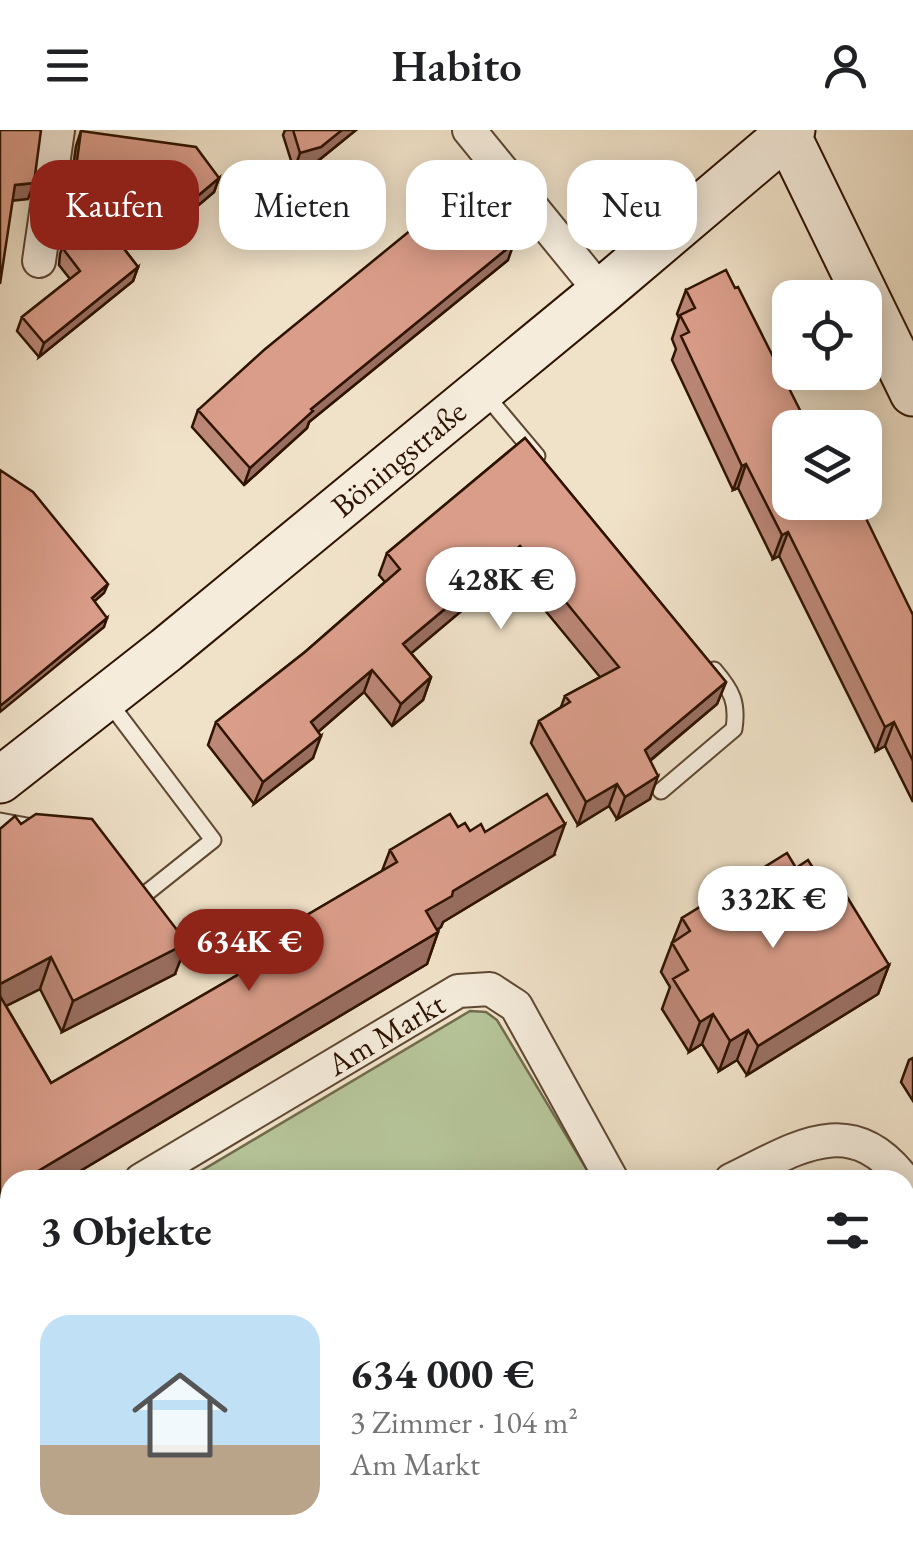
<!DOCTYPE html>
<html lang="de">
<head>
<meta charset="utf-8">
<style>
  :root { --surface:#fff; --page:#f2f2f2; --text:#202124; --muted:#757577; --accent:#8f2418 }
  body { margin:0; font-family:"EB Garamond",serif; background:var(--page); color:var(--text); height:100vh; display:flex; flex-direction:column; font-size:38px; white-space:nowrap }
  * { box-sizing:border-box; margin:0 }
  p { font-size:32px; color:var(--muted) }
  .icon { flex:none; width:55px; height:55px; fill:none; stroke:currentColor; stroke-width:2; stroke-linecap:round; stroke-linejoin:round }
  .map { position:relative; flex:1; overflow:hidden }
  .side { position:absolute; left:0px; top:1040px; width:915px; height:392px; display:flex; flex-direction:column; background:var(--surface); border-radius:30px 30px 0 0; box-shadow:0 5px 25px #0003 }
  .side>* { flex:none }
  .banner { position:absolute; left:30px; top:30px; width:855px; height:90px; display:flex; gap:20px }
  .tools { position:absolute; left:772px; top:150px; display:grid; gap:20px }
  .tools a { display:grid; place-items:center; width:110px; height:110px; border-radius:20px; background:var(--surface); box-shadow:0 5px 25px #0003; font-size:50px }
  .price { position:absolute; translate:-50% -85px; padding:0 22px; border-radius:35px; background:#fff; color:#222; font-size:32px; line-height:65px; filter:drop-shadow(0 2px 5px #0008) }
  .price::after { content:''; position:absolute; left:50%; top:60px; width:30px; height:22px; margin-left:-15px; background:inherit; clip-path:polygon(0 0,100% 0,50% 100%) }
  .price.on { background:var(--accent); color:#fff }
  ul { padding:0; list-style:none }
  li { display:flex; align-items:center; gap:30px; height:250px; padding:0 40px }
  li span { display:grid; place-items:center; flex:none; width:280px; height:200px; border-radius:30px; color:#555 }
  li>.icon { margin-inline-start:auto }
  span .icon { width:120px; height:120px; fill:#fffc; stroke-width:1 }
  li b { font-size:42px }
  h2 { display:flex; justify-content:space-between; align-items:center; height:120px; padding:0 40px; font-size:42px }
  .tag { padding:0 35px; border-radius:30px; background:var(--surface); box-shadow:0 5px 25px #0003; font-size:35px; line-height:90px }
  .tag.on { background:var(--accent); color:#fff }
  header { display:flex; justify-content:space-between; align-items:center; height:130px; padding:0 40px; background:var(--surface); font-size:45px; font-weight:600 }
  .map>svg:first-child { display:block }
</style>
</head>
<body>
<header><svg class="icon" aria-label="menu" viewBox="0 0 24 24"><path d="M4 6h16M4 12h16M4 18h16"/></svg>Habito<svg class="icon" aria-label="person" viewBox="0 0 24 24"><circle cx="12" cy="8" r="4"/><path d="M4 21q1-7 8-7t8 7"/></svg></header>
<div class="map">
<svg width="913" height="1432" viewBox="0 0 913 1432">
  <rect width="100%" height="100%" fill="#f0e2c9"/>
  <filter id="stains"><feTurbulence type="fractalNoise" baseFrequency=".002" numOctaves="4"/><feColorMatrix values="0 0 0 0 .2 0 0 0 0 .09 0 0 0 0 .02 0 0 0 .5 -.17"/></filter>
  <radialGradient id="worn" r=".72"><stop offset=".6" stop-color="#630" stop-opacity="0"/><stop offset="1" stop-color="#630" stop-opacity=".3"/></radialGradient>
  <path fill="#b6c499" stroke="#726c4c" stroke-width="2.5" d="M470 881 486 882 497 890 593 1050H193L191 1047Z"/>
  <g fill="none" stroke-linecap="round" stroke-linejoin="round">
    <g stroke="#5e4732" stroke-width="19">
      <path id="lane" d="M484 263 537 326
        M108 571 213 710 139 769 134 763
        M661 661 734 599C738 572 732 561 714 540
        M0 691 27 696"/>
    </g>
    <g stroke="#5e4732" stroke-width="36">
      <g id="street">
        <path d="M469 0 601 162"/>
        <path d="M39 131 58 0"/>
        <path id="s1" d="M141 1050 458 861 490 859 516 876 612 1050"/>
        <path d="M731 1050C794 1020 850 978 904 1050"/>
        <path d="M0 1134 10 1128"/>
        <path d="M0 1233 10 1250"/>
        <path d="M109 1422 114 1432"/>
        <path d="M542 1422 548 1432"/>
      </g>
    </g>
    <g stroke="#2e1300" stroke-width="49">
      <g id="secondary">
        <path d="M785 0 913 263"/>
        <path id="s2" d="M0 650 166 520 601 162 792 0"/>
      </g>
    </g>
    <use href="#lane" stroke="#f5ecdc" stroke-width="15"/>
    <use href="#street" stroke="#f5ecdc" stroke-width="32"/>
    <use href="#secondary" stroke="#f5ecdc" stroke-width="45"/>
  </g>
  <path fill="#bb8777" stroke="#2e1300" stroke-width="2.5" d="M285 0H356L314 34 294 40 283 5Z
    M81 1 219 48 214 62 175 95 97 83 138 137 133 151 39 227 17 201 22 187 70 149 59 135 60 124 65 109 72 104 77 65 69 66 76 16Z
    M508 130 309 292 307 298 244 355 192 297 198 280Z
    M686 160 809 298 913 485V672L885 616 876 621 779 426 773 429 738 358 733 360 672 230 676 219 672 209 679 188 677 184Z
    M525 308 726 552 717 574 650 631V669L617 689 609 676 578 695 531 613 539 591 561 577 565 566 600 547 511 439 411 523 431 547 423 570 392 596 364 562 318 602 313 628 254 674 208 615 216 592 305 522 385 452 379 445 387 423Z
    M21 694 175 844 62 902 40 859 6 876 51 953 281 820 290 795 382 741 390 720 458 697 470 701 485 702 554 725 443 792 441 797 437 800 438 802 427 834 65 1050H10V1083L0 1088V699Z
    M796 738 825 757 889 835 878 864 747 945 737 930 719 941 702 914 689 922 662 879 670 857 661 842 672 813 682 788Z
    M913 928V971L901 952 909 930Z
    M905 1146 913 1148V1250L905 1236Z
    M913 1255V1286L905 1273Z
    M169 1422H280L285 1432H174Z
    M432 1422H537L542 1432H438Z
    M600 1422H719L723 1429 756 1432 771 1422H895L879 1432H605Z"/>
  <path fill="#996e61" stroke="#2e1300" stroke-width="2.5" d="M342 0H356L314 34 294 40 300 23Z
    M219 48 214 62 175 95 180 81Z
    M83 51 77 65 69 66 74 52Z
    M34 53 28 69 9 71 15 55Z
    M514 113 508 130 309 292 307 298 244 355 250 338 311 279Z
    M138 137 133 151 39 227 44 213Z
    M746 334 738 358 733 360 742 336Z
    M788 402 779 426 773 429 782 405Z
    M520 416 511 439 395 537 403 514Z
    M108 454 104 463 89 476 92 468Z
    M107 488 104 497 0 582V576Z
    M372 540 364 562 303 615 311 592Z
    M431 547 423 570 392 596 401 574Z
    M726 552 717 574 636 642 645 620Z
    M894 592 885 616 876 621 885 597Z
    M321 606 313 628 254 674 263 652Z
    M658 646 650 669 617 689 625 667Z
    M617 654 609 676 578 695 586 672Z
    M565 694 554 725 443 792 441 797 415 813 426 781 453 761Z
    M438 802 427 834 65 1050H23Z
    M187 813 175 844 62 902 73 871Z
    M51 827 40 859 0 879V854Z
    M889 835 878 864 747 945 758 916Z
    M713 884 702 914 689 922 700 892Z
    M748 900 737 930 719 941 730 911Z
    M10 1058V1083L0 1088V1065Z
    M855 1422 895 1423 879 1432H839Z"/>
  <path fill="#da9d8a" stroke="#2e1300" stroke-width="2.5" d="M0 0H41L34 53 15 55 0 154Z
    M293 0H342L321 17 300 23Z
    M81 1 196 17 219 48 180 81 83 66 138 137 44 213 22 187 80 141 64 120 66 109 75 101 83 51 74 52Z
    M466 55 514 113 311 279 313 281 250 338 198 280 264 220Z
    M726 140 735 158 738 157 809 298H790V372H858L913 485V631L894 592 885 597 788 402 782 405 746 334 742 336 681 206 689 202 680 185 695 178 686 160Z
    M525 308 726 552 645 620 658 646 625 667 617 654 586 672 539 591 570 572 565 566 619 537 520 416 403 514 431 547 401 574 372 540 311 592 321 606 263 652 216 592 305 522 400 439 387 423Z
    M0 340 33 362 108 454 92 468 107 488 0 576Z
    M547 664 565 694 453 761 452 766 426 781 438 802 23 1050H10V1058L0 1064V866L51 953 298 810 290 795 397 732 390 720 450 684 458 697 465 693 470 701 481 694 485 702Z
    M36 684 92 689 187 813 73 871 51 827 0 854V699L15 686 21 694Z
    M787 723 796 738 808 730 825 757 834 756 844 762 889 835 758 916 748 900 730 911 713 884 700 892 673 849 688 840 672 813 690 801 682 788Z
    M905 1146 913 1148V1222L905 1208Z
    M0 1281 10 1299V1422H82L88 1432H0Z
    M201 1422H280L285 1432H207Z
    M349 1422H366L372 1432H333Z
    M465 1422H537L542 1432H471Z
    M628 1422H719L723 1429 756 1432 771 1422H855L839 1432H634Z"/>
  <g text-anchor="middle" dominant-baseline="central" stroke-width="8" stroke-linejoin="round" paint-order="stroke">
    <g font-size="32" fill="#2e1300" stroke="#f5ecdc">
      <text stroke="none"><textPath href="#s2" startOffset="512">Böningstraße</textPath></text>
      <text stroke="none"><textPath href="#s1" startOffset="285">Am Markt</textPath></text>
    </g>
  </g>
  <rect width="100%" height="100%" filter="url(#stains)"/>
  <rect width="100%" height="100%" fill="url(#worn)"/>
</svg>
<div class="tools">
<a><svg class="icon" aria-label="locate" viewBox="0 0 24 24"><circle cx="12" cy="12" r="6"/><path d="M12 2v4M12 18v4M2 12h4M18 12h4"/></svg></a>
<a><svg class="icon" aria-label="layers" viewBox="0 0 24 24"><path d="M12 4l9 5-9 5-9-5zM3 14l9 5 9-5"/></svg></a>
</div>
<b class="price" style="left:501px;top:502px">428K €</b>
<b class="price" style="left:773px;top:821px">332K €</b>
<b class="price on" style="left:249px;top:864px">634K €</b>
<div class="banner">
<a class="tag on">Kaufen</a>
<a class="tag">Mieten</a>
<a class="tag">Filter</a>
<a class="tag">Neu</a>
</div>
<section class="side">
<h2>3 Objekte<svg class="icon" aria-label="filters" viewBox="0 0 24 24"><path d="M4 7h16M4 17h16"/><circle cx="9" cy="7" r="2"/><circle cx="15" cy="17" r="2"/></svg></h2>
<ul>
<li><span style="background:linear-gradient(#bfe0f5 65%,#b9a48a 0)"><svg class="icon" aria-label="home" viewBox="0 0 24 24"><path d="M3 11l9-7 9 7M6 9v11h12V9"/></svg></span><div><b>634 000 €</b><p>3 Zimmer · 104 m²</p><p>Am Markt</p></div></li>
</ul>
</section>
</div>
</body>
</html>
